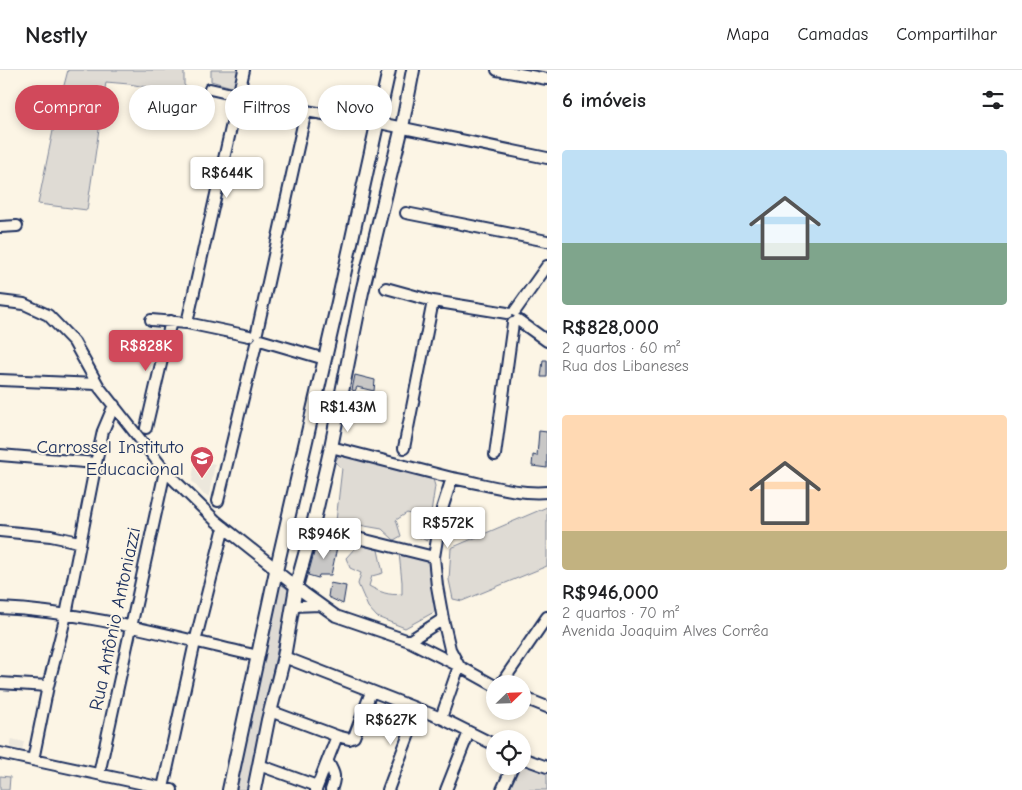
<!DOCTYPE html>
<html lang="pt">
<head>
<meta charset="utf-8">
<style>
  :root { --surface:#fff; --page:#f2f2f2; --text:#202124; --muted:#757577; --line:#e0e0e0; --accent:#d1495b }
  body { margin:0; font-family:"Comic Neue",sans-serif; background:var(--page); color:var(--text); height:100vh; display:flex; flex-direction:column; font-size:19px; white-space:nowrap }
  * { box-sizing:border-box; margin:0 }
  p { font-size:16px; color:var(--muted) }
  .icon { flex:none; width:28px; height:28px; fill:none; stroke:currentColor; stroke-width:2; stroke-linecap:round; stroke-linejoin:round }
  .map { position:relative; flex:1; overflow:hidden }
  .details { display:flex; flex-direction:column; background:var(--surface); width:475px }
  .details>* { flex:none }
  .hud { position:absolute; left:15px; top:15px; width:456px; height:45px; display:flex; gap:10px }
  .needle { width:32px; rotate:67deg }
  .controls { position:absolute; left:486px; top:605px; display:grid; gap:10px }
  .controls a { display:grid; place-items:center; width:45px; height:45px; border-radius:50%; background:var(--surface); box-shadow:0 2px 8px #0003; font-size:25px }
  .price { position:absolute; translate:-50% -42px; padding:0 11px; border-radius:5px; background:#fff; color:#222; font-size:16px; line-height:32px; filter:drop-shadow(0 1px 2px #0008) }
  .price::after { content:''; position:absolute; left:50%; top:30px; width:15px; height:11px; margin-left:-8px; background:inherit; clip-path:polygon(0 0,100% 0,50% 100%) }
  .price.selected { background:var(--accent); color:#fff }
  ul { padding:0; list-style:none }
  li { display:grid; align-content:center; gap:10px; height:265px; padding:0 15px }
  li span { display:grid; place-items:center; height:155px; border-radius:5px; color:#555 }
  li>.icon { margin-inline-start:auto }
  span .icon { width:90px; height:90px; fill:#fffc; stroke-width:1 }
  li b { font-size:21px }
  h2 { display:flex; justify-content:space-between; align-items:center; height:60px; padding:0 15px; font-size:21px }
  .chip { padding:0 18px; border-radius:22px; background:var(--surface); box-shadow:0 2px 8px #0003; font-size:18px; line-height:45px }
  .chip.selected { background:var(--accent); color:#fff }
  header { display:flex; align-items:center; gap:30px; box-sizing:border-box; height:70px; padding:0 25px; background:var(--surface); border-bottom:1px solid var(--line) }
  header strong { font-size:24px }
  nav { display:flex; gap:28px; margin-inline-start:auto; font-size:18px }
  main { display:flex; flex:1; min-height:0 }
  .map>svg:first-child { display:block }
</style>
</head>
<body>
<header>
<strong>Nestly</strong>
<nav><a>Mapa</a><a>Camadas</a><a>Compartilhar</a></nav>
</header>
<main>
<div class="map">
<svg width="547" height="720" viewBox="0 0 547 720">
  <rect width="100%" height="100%" fill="#fcf5e5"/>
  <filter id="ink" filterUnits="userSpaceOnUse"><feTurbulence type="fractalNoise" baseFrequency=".02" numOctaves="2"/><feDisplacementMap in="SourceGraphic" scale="10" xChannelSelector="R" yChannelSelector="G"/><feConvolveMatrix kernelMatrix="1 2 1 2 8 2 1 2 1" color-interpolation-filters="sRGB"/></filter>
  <g filter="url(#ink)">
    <path fill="#ece7dc" d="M195 389 215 394 209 426 204 425 192 411Z
      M12 669 24 672 22 680 10 677Z"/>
    <path fill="#dfdbd4" stroke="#7d8599" d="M68 0H184V15L197 26 129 14 106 12 87 140 38 134 56 46Z
      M211 0H239L235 18 211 11Z
      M339 385 433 409 435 416 427 471 417 466 420 448 407 443 396 450 401 466 394 470 382 459 336 451 342 398 335 392Z
      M547 437V496L462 531 453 529 449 510 451 478Z
      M362 475 378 480 383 503 372 506 369 516C380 522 389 526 402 524V512L399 483 431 490 436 541 405 558 377 547 368 537 358 514 361 503 350 498 346 488 355 478Z
      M282 515 290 521 247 720H233L277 518Z
      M523 690 547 700V720H505L515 696H522Z
      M0 706 10 707 9 720H0Z"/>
    <path fill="#c8c7c6" stroke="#1b2f5e" d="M543 290H547V307H541Z
      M355 305 375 310 374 321 357 317 355 321 352 320Z
      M539 361 547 362V398L532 396 533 385 537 386Z
      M332 469 348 473V476L338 473 331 505H319L318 508 308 505 315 479 329 481Z
      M330 513 346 516 343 534 328 527Z"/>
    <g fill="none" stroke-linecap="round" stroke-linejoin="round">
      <g stroke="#1b2f5e" stroke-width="14">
        <path id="minor" d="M497 0 547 9
          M210 19 306 41 341 47
          M351 47 547 88
          M406 143 547 171
          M0 157 17 156
          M386 218 433 231 507 243
          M0 231 24 234 48 245 74 272 99 317 165 401 216 451 270 494 276 501 304 523 336 546 409 571 459 596 495 616
          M515 241 547 196
          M151 250 187 253 249 266
          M518 250 547 271
          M187 253 244 0
          M257 262 306 41
          M260 270 325 289
          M0 310 97 314
          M146 358 171 251
          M331 377 452 408C482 413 517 425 547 422
          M404 378 433 231
          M0 385 96 393
          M495 385 513 253
          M218 431 256 274
          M0 461 51 466 79 472
          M333 462 434 487
          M293 536 320 535
          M0 538C88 542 173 567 258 586
          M409 571 443 549
          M284 587 441 648 495 675
          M0 613 48 616
          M501 614 547 547
          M522 627 547 637
          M270 641 337 666
          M441 648 459 596 450 579 443 549 437 516 434 487 442 439 452 408
          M0 683 172 720
          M522 688 547 697
          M33 690 48 616 66 545 96 393 103 361 114 335
          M328 692C335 704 336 707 331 720
          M259 695 317 716
          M99 704 165 401
          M163 718 195 572 224 457
          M316 720 337 666 349 669 354 667 371 622
          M388 720 418 640
          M446 720 469 662
          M502 720 513 696"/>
      </g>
      <g stroke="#1b2f5e" stroke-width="16">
        <path id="major" d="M229 720 276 501 338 232 389 0
          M254 720 268 650 284 587 296 517 312 459 331 377 362 222 402 57 413 0"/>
      </g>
      <use href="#minor" stroke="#fcf5e5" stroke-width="10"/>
      <use href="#major" stroke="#fcf5e5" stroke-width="12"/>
    </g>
  </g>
  <defs>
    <g id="school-pin" transform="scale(1.25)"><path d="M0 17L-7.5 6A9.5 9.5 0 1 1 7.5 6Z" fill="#d1495b" stroke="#fcf5e5"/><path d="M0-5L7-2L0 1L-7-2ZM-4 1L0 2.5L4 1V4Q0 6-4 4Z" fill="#fff"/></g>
  </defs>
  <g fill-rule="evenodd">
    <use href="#school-pin" x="202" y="388"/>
  </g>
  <g text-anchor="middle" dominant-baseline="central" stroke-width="4" stroke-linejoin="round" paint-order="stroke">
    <g font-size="19" fill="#1b2f5e" stroke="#fcf5e5" text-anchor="end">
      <text x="184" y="377">Carrossel Instituto<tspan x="184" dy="22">Educacional</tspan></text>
    </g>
    <g font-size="19" fill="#1b2f5e" stroke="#fcf5e5">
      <text transform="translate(115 549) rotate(-78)">Rua Antônio Antoniazzi</text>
    </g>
  </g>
</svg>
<div class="controls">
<a><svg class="needle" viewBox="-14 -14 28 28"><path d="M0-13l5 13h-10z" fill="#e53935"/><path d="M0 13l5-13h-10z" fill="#757577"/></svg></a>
<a><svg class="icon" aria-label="locate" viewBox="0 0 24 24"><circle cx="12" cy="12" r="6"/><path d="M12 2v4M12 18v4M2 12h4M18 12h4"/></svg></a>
</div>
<b class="price" style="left:227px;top:129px">R$644K</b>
<b class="price selected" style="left:146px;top:302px">R$828K</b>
<b class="price" style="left:348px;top:363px">R$1.43M</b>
<b class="price" style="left:448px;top:479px">R$572K</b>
<b class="price" style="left:324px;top:490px">R$946K</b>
<b class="price" style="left:391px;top:676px">R$627K</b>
<div class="hud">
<a class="chip selected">Comprar</a>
<a class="chip">Alugar</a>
<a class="chip">Filtros</a>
<a class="chip">Novo</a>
</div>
</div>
<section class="details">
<h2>6 imóveis<svg class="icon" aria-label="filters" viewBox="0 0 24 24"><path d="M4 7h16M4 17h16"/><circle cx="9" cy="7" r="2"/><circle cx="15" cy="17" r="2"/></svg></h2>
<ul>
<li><span style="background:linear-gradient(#bfe0f5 60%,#7fa58c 0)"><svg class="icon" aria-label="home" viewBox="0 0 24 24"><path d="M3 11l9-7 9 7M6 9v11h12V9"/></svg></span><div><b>R$828,000</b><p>2 quartos · 60 m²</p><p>Rua dos Libaneses</p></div></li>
<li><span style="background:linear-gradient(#ffd9b3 75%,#c2b280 0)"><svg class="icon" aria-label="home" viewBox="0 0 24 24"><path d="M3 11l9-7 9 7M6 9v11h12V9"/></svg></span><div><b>R$946,000</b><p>2 quartos · 70 m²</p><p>Avenida Joaquim Alves Corrêa</p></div></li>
</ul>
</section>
</main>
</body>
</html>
